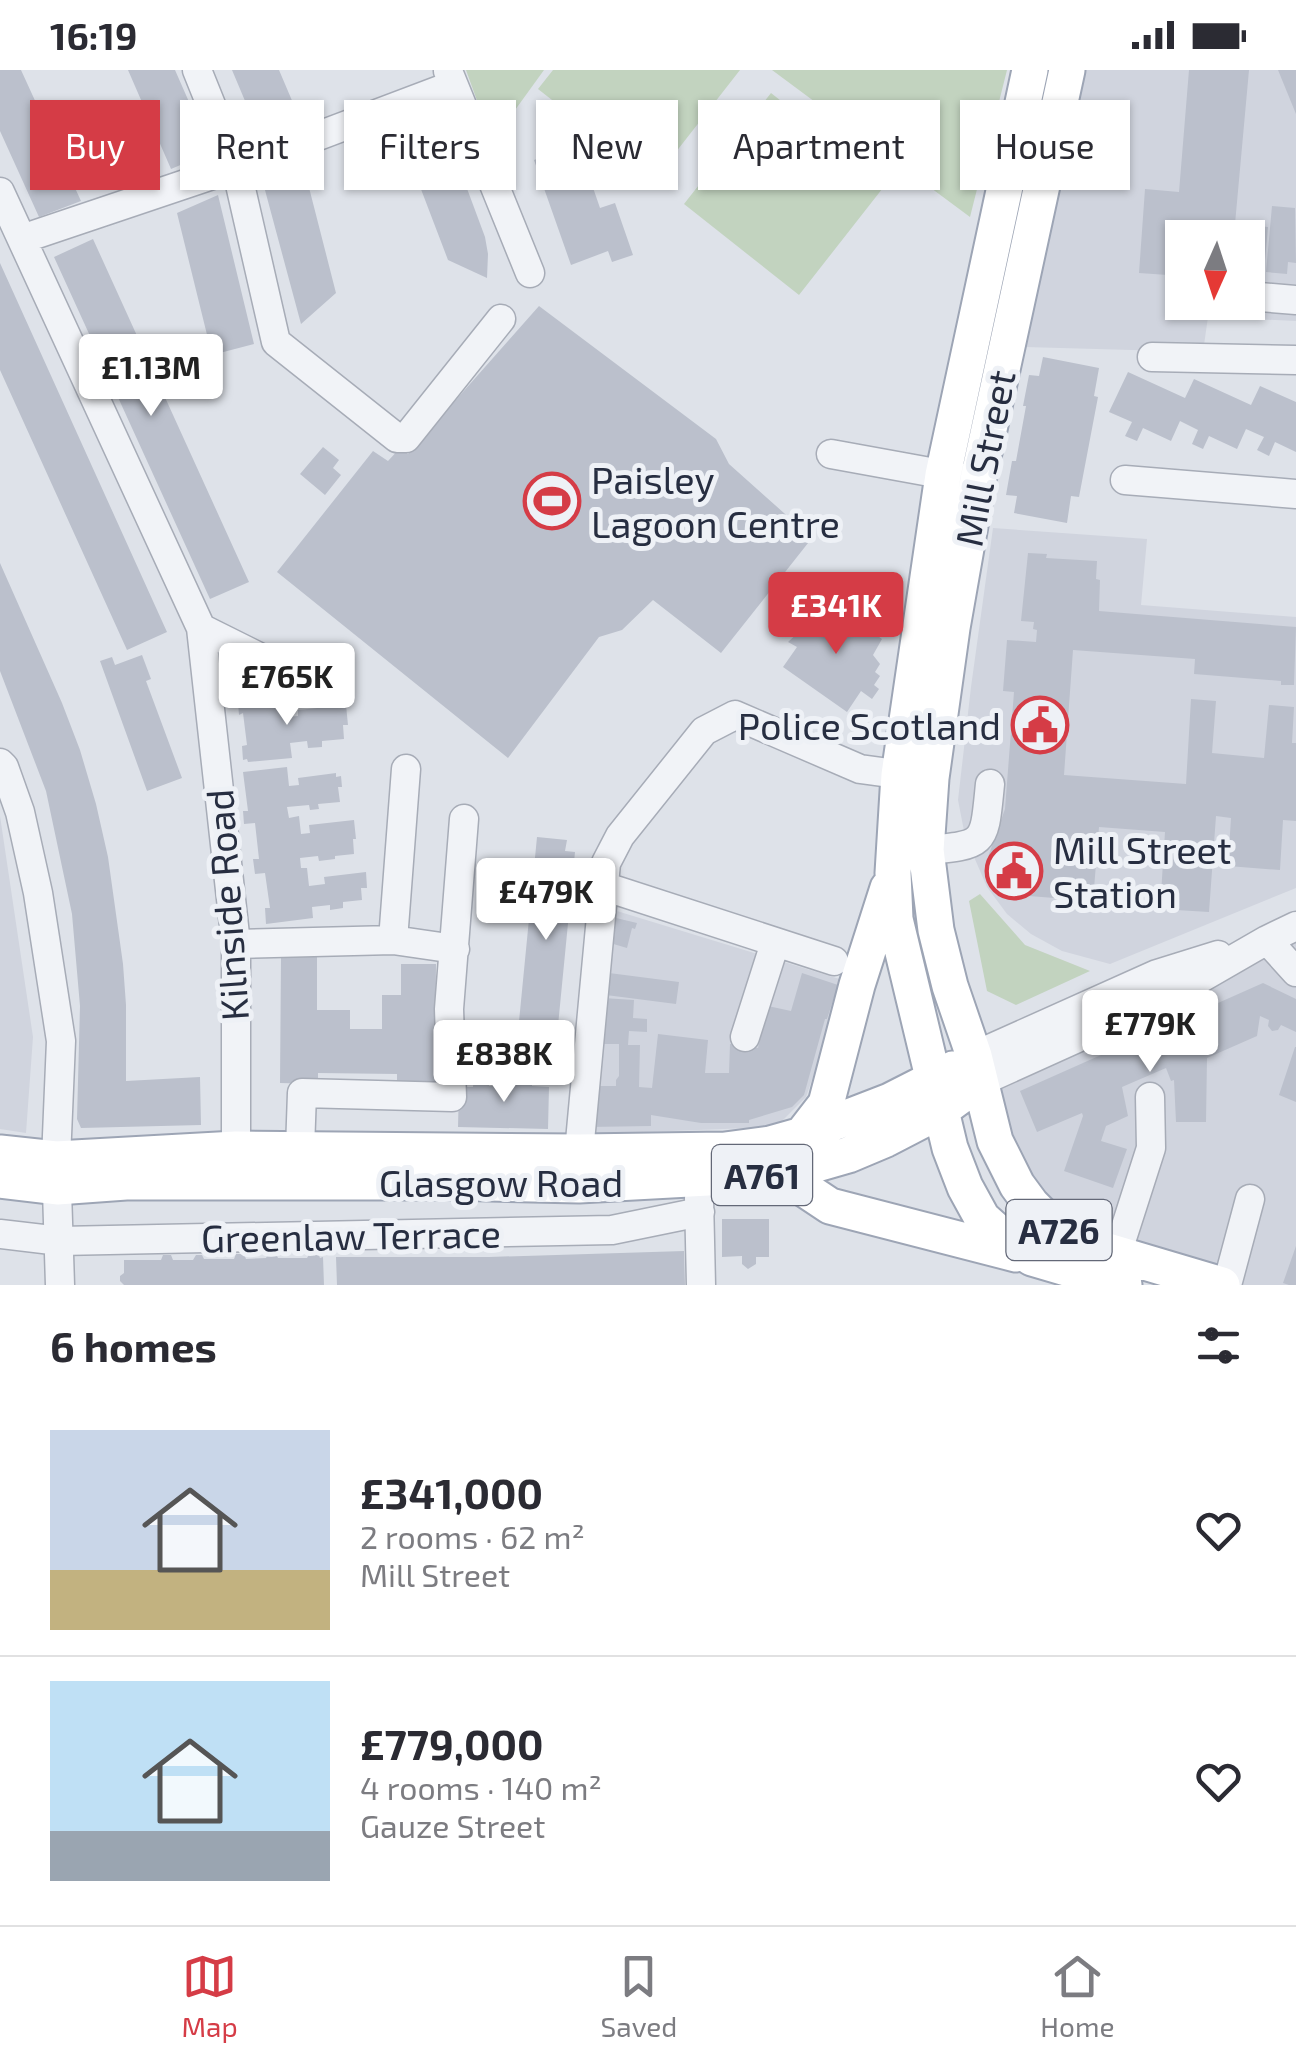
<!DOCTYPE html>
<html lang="en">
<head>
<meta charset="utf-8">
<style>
  :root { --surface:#fff; --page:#f2f2f3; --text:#2b2b33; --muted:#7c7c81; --line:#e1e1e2; --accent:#d53c46 }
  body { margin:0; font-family:"Exo 2",sans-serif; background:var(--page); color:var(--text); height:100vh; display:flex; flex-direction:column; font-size:38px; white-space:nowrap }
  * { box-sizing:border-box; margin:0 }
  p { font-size:32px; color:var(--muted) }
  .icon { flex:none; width:55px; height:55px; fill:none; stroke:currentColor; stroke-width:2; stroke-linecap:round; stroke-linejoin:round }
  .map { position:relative; height:1215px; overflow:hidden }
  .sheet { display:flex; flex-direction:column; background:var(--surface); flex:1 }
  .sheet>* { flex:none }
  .banner { position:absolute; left:30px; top:30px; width:1238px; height:90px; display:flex; gap:20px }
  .needle { width:65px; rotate:183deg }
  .buttons { position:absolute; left:1165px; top:150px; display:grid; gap:20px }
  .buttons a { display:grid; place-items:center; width:100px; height:100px; border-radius:0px; background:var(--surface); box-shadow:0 2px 8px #0004; font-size:50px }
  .price { position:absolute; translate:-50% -85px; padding:0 22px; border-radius:10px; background:#fff; color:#222; font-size:32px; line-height:65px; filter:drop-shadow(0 2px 5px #0008) }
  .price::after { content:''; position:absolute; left:50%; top:60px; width:30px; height:22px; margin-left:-15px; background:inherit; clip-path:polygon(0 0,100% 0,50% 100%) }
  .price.current { background:var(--accent); color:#fff }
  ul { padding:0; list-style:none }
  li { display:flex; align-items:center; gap:30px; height:250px; padding:0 50px }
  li+li { border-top:2px solid var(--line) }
  li span { display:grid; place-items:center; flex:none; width:280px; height:200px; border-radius:0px; color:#555 }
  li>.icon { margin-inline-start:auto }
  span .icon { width:120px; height:120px; fill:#fffc; stroke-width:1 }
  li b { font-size:42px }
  h2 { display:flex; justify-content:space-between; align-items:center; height:120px; padding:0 50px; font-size:42px }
  .pill { padding:0 35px; border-radius:0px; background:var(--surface); box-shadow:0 2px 8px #0004; font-size:35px; line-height:90px }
  .pill.current { background:var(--accent); color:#fff }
  .status { display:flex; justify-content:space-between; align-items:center; height:70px; padding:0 50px; background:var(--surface); direction:ltr }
  .status svg { height:28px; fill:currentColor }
  .menu { display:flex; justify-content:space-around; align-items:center; height:140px; border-top:2px solid var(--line); background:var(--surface); font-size:28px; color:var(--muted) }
  .menu a { display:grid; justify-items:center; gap:5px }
  .menu .current { color:var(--accent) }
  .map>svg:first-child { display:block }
</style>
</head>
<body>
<div class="status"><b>16:19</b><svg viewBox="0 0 49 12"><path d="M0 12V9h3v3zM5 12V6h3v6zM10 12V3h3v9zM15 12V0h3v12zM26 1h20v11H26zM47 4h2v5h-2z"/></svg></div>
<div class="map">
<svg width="1296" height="1215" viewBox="0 0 1296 1215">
  <rect width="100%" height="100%" fill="#dee2e9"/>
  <path fill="#d0d4de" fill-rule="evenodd" d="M1086 0H1296V251L1208 247 1203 282 1025 277 1059 109ZM1182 168H1248V232H1182Z
    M993 458 1147 469 1141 535 1296 547V818L1110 894 1062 881 1031 864 1007 844 987 817 965 766 958 730 971 617Z
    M0 746 33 967 26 1063 0 1059Z
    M607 838 846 911 806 1027 776 1057 589 1064Z
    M1296 856V1215H1168L1069 1187 994 1023 1267 870Z"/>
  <path fill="#c2d3bf" d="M466 0H544L492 72Z
    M553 0H740L654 110 538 19Z
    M772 0H1007L970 147Z
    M771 23 886 114 799 225 684 134Z
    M980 824 1025 875 1090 901 1016 935 987 921 969 831Z"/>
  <path fill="#bbc0cc" d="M0 0H21L81 131 39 147 0 61Z
    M128 0H175L211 82 171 99Z
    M232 0H279L299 47 259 64Z
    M1189 0H1249L1235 154 1268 157 1263 213 1248 211V168H1182V206L1139 203 1145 119 1179 122Z
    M1278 0H1296V44Z
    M439 43 485 167 488 184 487 208 448 190 398 59Z
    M578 74 600 138 615 133 633 185 612 192 608 181 571 195 534 90Z
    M303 94 336 223 301 254 262 109Z
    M218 125 254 274 212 285 177 143Z
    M1272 136 1295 138 1296 193 1288 192 1287 204 1266 202Z
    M93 169 249 512 210 529 54 187Z
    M0 193 167 562 127 580 0 300Z
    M539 236 716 369 729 394 812 468 721 583 653 530 622 560 599 567 508 688 277 502 373 381 388 391 401 377 408 384Z
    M1043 287 1099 298 1094 326 1098 327 1079 427 1071 426 1067 453 1014 443 1017 426 1006 425 1012 391H1016L1026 336H1023L1029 305 1039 306Z
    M1128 302 1185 328 1194 309 1251 335 1260 316 1296 332V382L1275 372 1269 386 1257 380 1264 367 1246 359 1237 379 1209 366 1203 379 1192 374 1198 360 1180 351 1171 371 1143 358 1137 371 1125 366 1132 352 1109 342Z
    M323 377 339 390 333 398 341 405 325 425 300 404Z
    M1028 483 1047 484 1046 488 1097 491 1096 509 1100 510 1099 541 1296 557 1294 615H1281V611L1194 604 1195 589 1073 580 1064 705 1186 714 1191 629 1216 631 1212 683 1264 688 1269 635 1294 637 1292 673H1296V751L1283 750 1280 800 1228 796 1231 748 1216 746 1209 842 1160 839 1165 762 1099 757 1093 831 1004 824 1005 799 987 790 1005 739 1014 622 1003 621 1007 570 1036 572 1037 560 1033 559 1034 552 1021 551Z
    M0 493 62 633 80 680 96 734 108 787 123 894 126 935V1011L200 1007 201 1055 81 1058 77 1049 80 936 72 844 46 721 0 601Z
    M828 531 882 569 873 585 880 594 875 602 880 606 874 615 879 619 872 629 861 621 847 642 783 597 797 577 788 572 801 560 806 563Z
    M142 585 151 609 146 611 182 708 147 721 100 591 112 587 115 595Z
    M284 628 286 647 298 646V640L346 635 348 655H343L344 669 322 671V677L308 678 307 671 290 673 292 688 248 692 247 689 243 690 242 676 247 675 243 643 239 645 238 633Z
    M287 697 289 716 299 715 298 708 336 703V707L341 706 342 717H338L340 732 318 734 319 739 310 740 309 735 287 737 289 748 299 746 301 764 310 763 309 755 354 750 356 769H353L354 784 335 786V789L319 791 318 786 300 788 301 798H307L309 816 325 814 324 807 366 802 367 818H361L362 830 343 832V838L330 840V835L312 837 313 848 266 854 265 838H270L265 803 255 804 253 789H259L255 753 244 754 243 741H248L243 702Z
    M537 767 567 770 565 781 575 782 556 976 517 972Z
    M616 848 637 853 635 859 632 858 627 878 610 873Z
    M281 887H317V940H350V959H382V925H401V894H436L435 1013H397V1004L318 1003V1014L280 1013Z
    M609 903 679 912 676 934 606 925Z
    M802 903 838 915 827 949H825L804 1025 792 1037 749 1050V1053H701L651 1045V1056L588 1057 592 1016H616V1010L619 1006V974H601L603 928 634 930 633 948 647 949V962L629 961 628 975H640L639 1017 652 1018 658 964 708 970 705 1003H729L730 974 758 978 768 936 791 941Z
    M1263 913 1296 929V962L1281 955 1278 960 1272 961 1268 956 1269 950 1260 946 1257 966 1207 988 1206 1052H1176L1174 1010 1171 1011 1166 998 1122 1017 1128 1046 1106 1056 1101 1071 1127 1079 1113 1118 1064 1101 1083 1046 1082 1043 1037 1062 1020 1021Z
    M1295 977H1296V1032L1279 1025Z
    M474 1004H490L489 1016H515L516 1004 532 1005V1016L549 1017 548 1059 458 1057 459 1017H473Z
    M722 1149H769V1187H756V1194L748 1199 742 1194V1186L722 1187Z
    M1296 1176V1215H1289L1283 1213Z
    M684 1181 685 1215H337L336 1187H489Z
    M310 1183H318L320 1188 323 1187 324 1215H124L120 1211V1206L124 1203V1190H161L163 1185H171L173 1190H193L196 1185H202L204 1189H234L236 1184H244L246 1189 266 1188 268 1184H276L278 1188H307Z"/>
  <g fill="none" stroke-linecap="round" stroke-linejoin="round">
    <g stroke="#a7acb7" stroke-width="31">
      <path id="minor" d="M197 0 236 97 276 272 397 368H406L501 249
        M448 1 530 203
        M0 122 201 558 236 874V1099
        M22 169 236 97 453 15
        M1248 226 1296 230
        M1152 287 1296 290
        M831 384 963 408
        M1125 410 1296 424
        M201 558 277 596
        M0 693 4 697 20 742 38 823 61 971 56 1089 60 1215
        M926 780C987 775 984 774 990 714
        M603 816 834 891
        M393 870 406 699
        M1267 870 1296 902
        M236 874 393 870 455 879
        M745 967 775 873
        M974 986 1157 904 1218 885
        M980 1012 1168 927 1267 870 1296 856
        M300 1079 302 1023 452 1027 449 939 464 749
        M579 1099V1082L606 793 620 766 704 661 735 645 860 699 919 707
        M699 1128 701 1215
        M0 1164 60 1171 612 1160 700 1142
        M1117 1184 1151 1078 1150 1027
        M1227 1215 1250 1129"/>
    </g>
    <g stroke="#9da5b5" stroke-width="39">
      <path id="major" d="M1030 0 943 405 899 705 893 803 895 849 950 1078 965 1117 982 1148 1010 1173 1032 1188 1124 1215
        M1067 0 978 410 952 558 931 708 926 780 936 860 950 916 974 986 995 1071 1017 1115 1031 1134 1048 1151 1064 1164 1084 1174 1222 1215
        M802 1065 826 1034 857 915 888 818
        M0 1083 56 1089 236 1079 579 1082 725 1080 770 1074 802 1065 890 1031 953 999
        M782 1104 830 1136 1016 1184
        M0 1110 57 1117 126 1112H445L579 1115 782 1104 848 1085 886 1069 940 1041 959 1027"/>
    </g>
    <use href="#minor" stroke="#f1f3f7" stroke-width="28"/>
    <use href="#major" stroke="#fff" stroke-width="35"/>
  </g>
  <defs>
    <g id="stadium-ring" transform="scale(2.875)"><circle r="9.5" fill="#eef1f6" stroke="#d53c46" stroke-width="1.5"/><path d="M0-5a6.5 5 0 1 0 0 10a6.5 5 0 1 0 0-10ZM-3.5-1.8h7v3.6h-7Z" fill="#d53c46"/></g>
    <g id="civic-ring" transform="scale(2.875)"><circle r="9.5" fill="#eef1f6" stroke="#d53c46" stroke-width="1.5"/><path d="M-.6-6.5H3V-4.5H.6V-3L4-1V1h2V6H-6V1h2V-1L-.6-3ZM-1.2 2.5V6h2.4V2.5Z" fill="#d53c46"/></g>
  </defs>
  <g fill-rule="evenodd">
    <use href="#stadium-ring" x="552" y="431"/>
    <use href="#civic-ring" x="1040" y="655"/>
    <use href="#civic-ring" x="1014" y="801"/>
  </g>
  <g text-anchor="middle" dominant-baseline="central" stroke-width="10" stroke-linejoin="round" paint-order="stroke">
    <g fill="#eef1f6" stroke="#636877" stroke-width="2.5">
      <rect x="712" y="1075" width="100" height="60" rx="8"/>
      <rect x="1006.5" y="1130" width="105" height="60" rx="8"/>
    </g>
    <g font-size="35" font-weight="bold" fill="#272e41">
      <text x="762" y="1105">A761</text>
      <text x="1059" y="1160">A726</text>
    </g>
    <g font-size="38" fill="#272e41" stroke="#eef1f6">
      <text transform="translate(984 388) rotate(-79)">Mill Street</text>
      <text transform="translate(226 835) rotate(-94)">Kilnside Road</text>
      <text x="501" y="1112">Glasgow Road</text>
      <text transform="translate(351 1165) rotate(-1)">Greenlaw Terrace</text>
    </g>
    <g font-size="38" fill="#272e41" stroke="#eef1f6" text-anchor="start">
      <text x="591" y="409">Paisley<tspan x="591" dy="44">Lagoon Centre</tspan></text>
      <text x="1001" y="655" text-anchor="end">Police Scotland</text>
      <text x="1053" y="779">Mill Street<tspan x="1053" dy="44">Station</tspan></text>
    </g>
  </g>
</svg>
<div class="buttons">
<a><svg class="needle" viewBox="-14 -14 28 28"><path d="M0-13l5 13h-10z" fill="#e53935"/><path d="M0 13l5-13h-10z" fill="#7c7c81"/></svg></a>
</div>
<b class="price" style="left:151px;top:349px">£1.13M</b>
<b class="price current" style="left:836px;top:587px">£341K</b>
<b class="price" style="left:287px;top:658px">£765K</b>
<b class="price" style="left:546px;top:873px">£479K</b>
<b class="price" style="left:1150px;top:1005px">£779K</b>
<b class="price" style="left:504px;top:1035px">£838K</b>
<div class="banner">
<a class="pill current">Buy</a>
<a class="pill">Rent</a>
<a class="pill">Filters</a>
<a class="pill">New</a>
<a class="pill">Apartment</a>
<a class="pill">House</a>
</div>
</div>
<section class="sheet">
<h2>6 homes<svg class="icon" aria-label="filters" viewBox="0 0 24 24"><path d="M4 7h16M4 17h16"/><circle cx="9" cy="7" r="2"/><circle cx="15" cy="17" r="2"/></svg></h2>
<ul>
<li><span style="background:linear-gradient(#c9d6e8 70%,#c2b280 0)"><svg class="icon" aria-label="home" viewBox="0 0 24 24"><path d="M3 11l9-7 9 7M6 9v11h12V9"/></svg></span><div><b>£341,000</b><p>2 rooms · 62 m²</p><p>Mill Street</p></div><svg class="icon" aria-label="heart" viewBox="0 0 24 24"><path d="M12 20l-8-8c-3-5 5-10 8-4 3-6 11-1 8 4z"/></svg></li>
<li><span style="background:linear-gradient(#bfe0f5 75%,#9aa5b1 0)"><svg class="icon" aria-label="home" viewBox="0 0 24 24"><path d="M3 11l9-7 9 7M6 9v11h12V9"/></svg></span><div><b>£779,000</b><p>4 rooms · 140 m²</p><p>Gauze Street</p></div><svg class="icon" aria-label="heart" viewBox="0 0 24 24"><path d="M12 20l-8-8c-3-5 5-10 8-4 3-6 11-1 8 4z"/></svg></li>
</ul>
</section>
<nav class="menu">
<a class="current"><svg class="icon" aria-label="map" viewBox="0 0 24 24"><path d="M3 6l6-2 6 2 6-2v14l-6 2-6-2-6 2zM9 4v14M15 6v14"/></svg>Map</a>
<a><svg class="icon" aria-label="saved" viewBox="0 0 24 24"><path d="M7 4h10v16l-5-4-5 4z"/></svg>Saved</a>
<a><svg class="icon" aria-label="home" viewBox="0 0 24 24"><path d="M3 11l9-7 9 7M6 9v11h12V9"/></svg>Home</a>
</nav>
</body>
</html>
